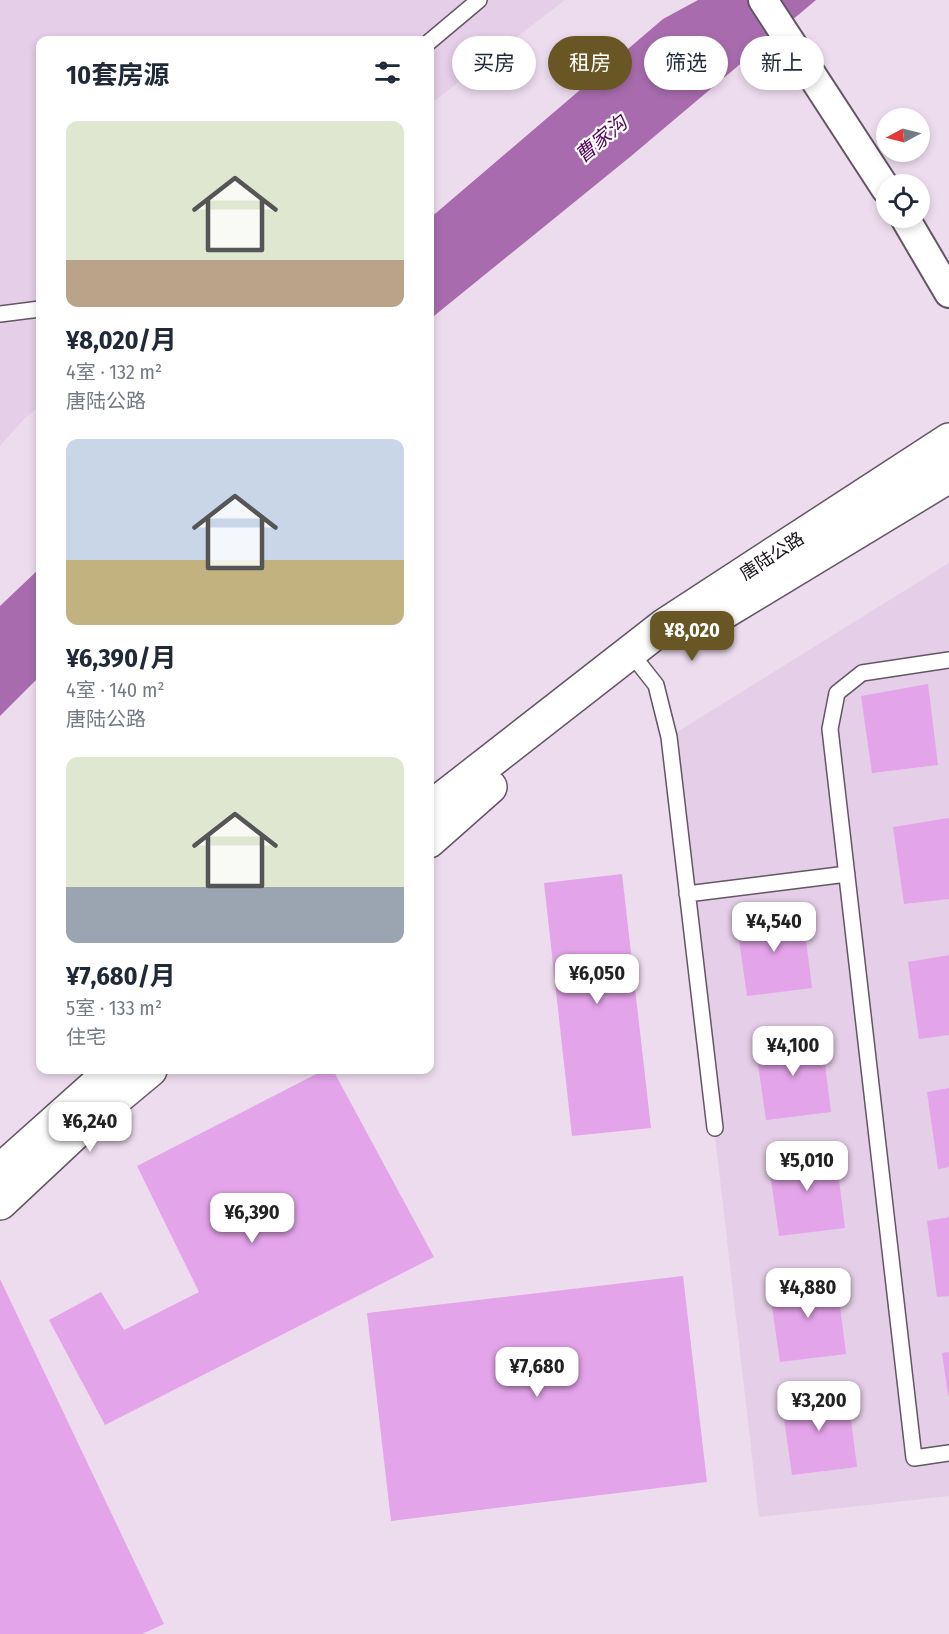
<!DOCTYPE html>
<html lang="zh">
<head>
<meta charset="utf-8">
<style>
  :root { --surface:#fff; --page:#f6f6f7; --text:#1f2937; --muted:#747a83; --accent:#685725 }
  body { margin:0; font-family:"Fira Sans Condensed","Noto Sans SC",sans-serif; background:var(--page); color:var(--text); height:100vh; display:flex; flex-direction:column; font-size:22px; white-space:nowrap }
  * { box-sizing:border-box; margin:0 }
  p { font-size:20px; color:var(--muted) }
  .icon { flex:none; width:33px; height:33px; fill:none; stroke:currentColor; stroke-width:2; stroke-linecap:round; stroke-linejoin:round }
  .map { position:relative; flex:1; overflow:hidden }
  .drawer { position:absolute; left:36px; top:36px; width:398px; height:1038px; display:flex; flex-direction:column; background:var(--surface); border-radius:12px; box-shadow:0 3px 9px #0003 }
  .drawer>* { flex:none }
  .top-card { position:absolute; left:452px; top:36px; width:406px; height:54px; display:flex; gap:12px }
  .needle { width:39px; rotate:263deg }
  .buttons { position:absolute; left:876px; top:108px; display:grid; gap:12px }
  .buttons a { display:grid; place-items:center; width:54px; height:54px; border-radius:50%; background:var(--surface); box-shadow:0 3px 9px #0003; font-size:30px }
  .price { position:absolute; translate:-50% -51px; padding:0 14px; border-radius:12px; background:#fff; color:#222; font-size:20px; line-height:39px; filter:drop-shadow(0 2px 3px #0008) }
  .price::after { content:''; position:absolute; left:50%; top:36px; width:18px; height:14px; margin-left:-9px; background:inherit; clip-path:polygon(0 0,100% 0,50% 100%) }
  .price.active { background:var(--accent); color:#fff }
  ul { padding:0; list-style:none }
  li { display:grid; align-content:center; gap:12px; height:318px; padding:0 30px }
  li span { display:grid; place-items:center; height:186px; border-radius:12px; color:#555 }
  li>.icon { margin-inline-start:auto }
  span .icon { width:108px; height:108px; fill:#fffc; stroke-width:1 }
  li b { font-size:26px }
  h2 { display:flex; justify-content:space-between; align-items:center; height:72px; padding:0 30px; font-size:26px }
  .chip { padding:0 21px; border-radius:27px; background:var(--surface); box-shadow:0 3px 9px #0003; font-size:21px; line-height:54px }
  .chip.active { background:var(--accent); color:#fff }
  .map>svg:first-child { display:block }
</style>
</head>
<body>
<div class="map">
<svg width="949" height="1634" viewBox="0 0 949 1634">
  <rect width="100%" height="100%" fill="#eddcee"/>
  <path fill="#e5cee7" d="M0 0H565L429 105V40H40V406L25 418 0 446Z
    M949 563V1496L759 1517 669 737Z"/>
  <path fill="#a86cae" d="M698 0H816L630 157 429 320V219L663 19Z
    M40 568V676L0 716V606Z"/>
  <path fill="#e4a4ea" d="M928 684 938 765 872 773 861 696Z
    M949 818V899L904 904 893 827Z
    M622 874 651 1128 572 1136 544 883Z
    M802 908 812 988 747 996 736 919Z
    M949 955V1035L919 1039 908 962Z
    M821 1032 831 1112 766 1120 755 1044Z
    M324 1070H333L434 1257 105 1425 49 1320 101 1292 124 1330 199 1292 137 1166Z
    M949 1088V1167L938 1169 927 1092Z
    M835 1147 845 1228 779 1236 768 1159Z
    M949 1217V1296L937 1297 927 1221Z
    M836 1274 846 1354 780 1362 769 1286Z
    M683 1276 707 1482 391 1521 367 1313Z
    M0 1279 164 1624 142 1634H0Z
    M949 1352V1395H948L942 1353Z
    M847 1387 857 1467 792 1475 781 1398Z"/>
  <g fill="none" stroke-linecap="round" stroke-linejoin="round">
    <g stroke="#635564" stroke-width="18">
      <path id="service" d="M429 42 479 0
        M0 314 40 309
        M630 652 656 685 669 737 715 1128
        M949 660 862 673 837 693 830 729 914 1458 949 1453
        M687 894 847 874"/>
    </g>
    <g stroke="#635564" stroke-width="32">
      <path id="minor" d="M763 0 886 189
        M905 218 949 293"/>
    </g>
    <g stroke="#635564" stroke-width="36">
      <path id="secondary" d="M721 614 949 476
        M429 809 665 625 949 440
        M429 841 490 787
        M0 1171 113 1070
        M0 1203 79 1129 150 1070"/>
    </g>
    <use href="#service" stroke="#fff" stroke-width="15"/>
    <use href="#minor" stroke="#fff" stroke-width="28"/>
    <use href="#secondary" stroke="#fff" stroke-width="33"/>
  </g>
  <g text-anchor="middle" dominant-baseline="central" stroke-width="4.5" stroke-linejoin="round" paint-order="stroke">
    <g font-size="18" fill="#181219" stroke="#fff">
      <text transform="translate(772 556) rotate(-33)">唐陆公路</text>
    </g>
    <g font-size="20" font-style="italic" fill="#54035c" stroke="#fff">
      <text transform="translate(601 139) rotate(-40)">曹家沟</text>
    </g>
  </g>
</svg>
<div class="buttons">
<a><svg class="needle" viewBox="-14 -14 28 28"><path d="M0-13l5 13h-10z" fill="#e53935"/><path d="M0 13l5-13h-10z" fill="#747a83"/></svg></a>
<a><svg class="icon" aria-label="locate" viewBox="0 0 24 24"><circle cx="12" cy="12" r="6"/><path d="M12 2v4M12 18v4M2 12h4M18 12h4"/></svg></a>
</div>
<b class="price active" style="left:692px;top:662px">¥8,020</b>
<b class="price" style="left:774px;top:953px">¥4,540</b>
<b class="price" style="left:597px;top:1005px">¥6,050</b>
<b class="price" style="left:793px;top:1077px">¥4,100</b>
<b class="price" style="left:90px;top:1153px">¥6,240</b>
<b class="price" style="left:807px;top:1192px">¥5,010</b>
<b class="price" style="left:252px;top:1244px">¥6,390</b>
<b class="price" style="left:808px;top:1319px">¥4,880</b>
<b class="price" style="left:537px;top:1398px">¥7,680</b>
<b class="price" style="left:819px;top:1432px">¥3,200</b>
<div class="top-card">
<a class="chip">买房</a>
<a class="chip active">租房</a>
<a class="chip">筛选</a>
<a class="chip">新上</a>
</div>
<section class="drawer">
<h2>10套房源<svg class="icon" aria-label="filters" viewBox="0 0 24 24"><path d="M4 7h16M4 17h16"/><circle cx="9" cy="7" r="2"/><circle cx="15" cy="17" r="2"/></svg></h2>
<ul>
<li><span style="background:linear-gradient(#dfe7d0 75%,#b9a48a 0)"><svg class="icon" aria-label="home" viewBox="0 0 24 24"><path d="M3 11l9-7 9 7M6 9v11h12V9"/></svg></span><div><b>¥8,020/月</b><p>4室 · 132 m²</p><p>唐陆公路</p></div></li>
<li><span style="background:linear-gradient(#c9d6e8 65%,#c2b280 0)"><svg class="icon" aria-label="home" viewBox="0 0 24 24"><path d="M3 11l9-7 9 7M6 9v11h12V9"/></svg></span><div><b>¥6,390/月</b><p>4室 · 140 m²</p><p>唐陆公路</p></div></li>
<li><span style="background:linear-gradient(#dfe7d0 70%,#9aa5b1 0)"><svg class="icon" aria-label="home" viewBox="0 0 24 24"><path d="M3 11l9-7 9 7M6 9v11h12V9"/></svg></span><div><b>¥7,680/月</b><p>5室 · 133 m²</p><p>住宅</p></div></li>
</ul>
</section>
</div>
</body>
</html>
